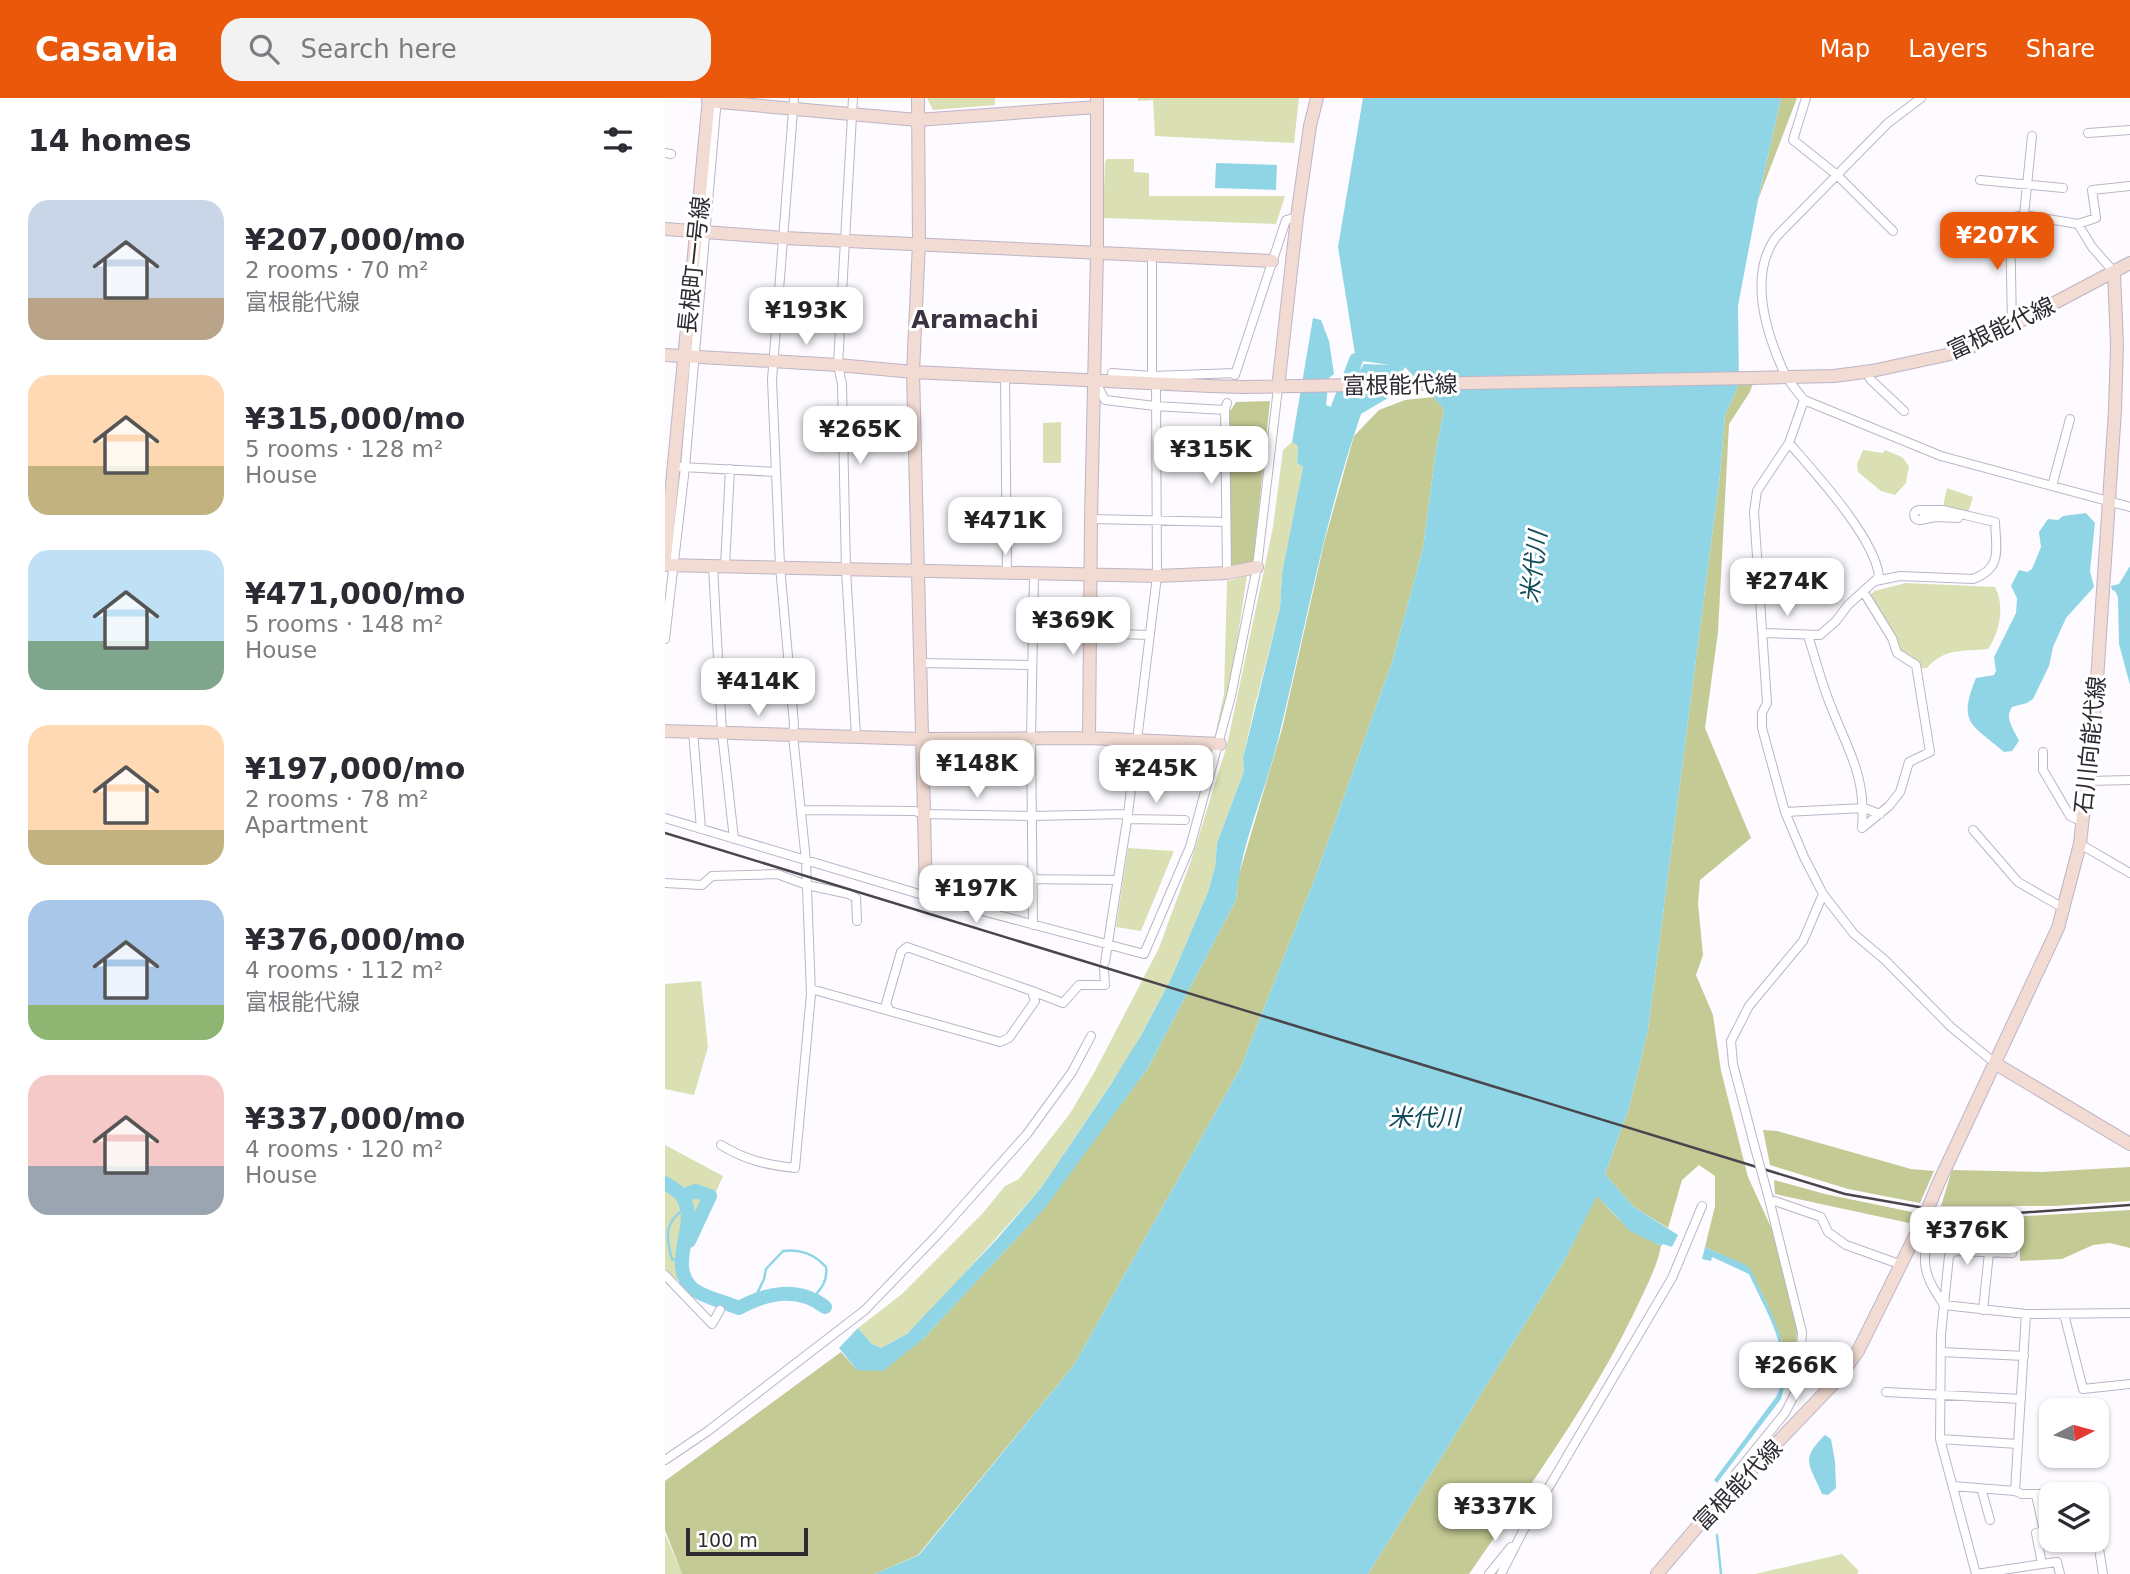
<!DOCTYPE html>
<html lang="en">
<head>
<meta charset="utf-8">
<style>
  :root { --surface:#fff; --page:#f2f2f3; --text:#2b2b33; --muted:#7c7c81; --accent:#ea580c }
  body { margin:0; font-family:"DejaVu Sans","Noto Sans JP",sans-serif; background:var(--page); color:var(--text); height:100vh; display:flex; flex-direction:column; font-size:26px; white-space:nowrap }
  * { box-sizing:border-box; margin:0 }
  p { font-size:23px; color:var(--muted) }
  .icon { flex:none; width:38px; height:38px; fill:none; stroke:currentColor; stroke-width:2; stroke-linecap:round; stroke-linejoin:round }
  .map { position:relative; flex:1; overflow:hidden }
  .panel { display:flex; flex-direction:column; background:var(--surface); width:665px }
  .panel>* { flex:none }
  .needle { width:46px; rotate:84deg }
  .buttons { position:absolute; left:1374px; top:1300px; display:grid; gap:14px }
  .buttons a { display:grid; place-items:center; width:70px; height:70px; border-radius:14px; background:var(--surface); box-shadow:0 2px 5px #0004; font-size:35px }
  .scale { position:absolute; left:21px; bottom:18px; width:122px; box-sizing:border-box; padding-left:7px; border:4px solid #2f2a32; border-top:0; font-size:19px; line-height:24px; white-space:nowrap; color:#2f2a32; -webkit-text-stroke:5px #fff; paint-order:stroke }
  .price { position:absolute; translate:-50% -60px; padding:0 16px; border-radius:14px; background:#fff; color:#222; font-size:23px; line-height:46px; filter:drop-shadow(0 2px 4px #0008) }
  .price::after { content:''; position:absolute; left:50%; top:42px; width:21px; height:16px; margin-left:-10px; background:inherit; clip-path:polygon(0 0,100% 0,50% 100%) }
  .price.selected { background:var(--accent); color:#fff }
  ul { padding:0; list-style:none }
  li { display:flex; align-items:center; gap:21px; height:175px; padding:0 28px }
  li span { display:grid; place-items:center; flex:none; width:196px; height:140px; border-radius:21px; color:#555 }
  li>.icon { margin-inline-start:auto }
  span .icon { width:84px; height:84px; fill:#fffc; stroke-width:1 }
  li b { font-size:30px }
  h2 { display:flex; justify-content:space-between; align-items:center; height:84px; padding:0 28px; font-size:30px }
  header { display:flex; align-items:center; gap:42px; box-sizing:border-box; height:98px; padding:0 35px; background:var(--accent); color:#fff }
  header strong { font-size:33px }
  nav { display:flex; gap:38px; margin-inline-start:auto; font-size:24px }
  .search { width:490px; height:63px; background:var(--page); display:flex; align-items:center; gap:18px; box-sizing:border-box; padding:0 24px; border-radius:21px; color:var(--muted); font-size:26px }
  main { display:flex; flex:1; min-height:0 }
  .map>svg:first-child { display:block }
</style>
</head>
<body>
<header>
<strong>Casavia</strong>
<div class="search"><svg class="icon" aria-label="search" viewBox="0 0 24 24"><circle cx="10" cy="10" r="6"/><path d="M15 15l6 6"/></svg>Search here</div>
<nav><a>Map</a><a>Layers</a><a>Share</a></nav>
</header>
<main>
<section class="panel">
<h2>14 homes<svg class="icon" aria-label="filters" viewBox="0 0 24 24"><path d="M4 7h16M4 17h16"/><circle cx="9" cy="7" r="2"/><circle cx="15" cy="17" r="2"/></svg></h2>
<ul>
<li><span style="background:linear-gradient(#c9d6e8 70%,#b9a48a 0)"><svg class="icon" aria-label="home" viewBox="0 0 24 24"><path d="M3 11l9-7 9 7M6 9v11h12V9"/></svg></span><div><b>¥207,000/mo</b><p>2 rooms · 70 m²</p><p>富根能代線</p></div></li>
<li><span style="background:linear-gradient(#ffd9b3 65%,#c2b280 0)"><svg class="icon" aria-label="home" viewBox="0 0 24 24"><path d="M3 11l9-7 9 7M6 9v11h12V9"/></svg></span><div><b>¥315,000/mo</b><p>5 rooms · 128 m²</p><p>House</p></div></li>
<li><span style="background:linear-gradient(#bfe0f5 65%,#7fa58c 0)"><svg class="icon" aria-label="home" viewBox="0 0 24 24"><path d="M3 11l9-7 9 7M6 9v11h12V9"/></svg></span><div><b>¥471,000/mo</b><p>5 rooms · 148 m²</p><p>House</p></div></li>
<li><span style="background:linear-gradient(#ffd9b3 75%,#c2b280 0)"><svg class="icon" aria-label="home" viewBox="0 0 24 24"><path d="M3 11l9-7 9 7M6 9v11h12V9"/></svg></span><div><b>¥197,000/mo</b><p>2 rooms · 78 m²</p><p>Apartment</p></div></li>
<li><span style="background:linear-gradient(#a9c7e8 75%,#8fb573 0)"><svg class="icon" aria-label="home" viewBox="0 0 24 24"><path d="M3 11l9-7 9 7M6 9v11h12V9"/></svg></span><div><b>¥376,000/mo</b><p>4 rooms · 112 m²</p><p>富根能代線</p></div></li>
<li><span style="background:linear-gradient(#f6c9c9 65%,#9aa5b1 0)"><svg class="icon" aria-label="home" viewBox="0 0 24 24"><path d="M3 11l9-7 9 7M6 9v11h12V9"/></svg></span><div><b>¥337,000/mo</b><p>4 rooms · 120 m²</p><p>House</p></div></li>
</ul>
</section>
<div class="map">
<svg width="1465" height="1476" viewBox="0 0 1465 1476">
  <rect width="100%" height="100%" fill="#fdfbff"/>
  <path fill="#dae0b3" d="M262 0H330V7L268 12Z
    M473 0H634L629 45 490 38 488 2 473 3Z
    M442 61H469V74L484 75V98H620L611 126 438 120 440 64Z
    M396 324V365H378V325Z
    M627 344 633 348 632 365 638 369 617 475 615 510 588 615 578 660 579 673 552 745 550 769 543 794 506 881 465 957 376 1090 273 1205 242 1236 216 1250 207 1246 193 1230 237 1196 318 1115 340 1088 354 1081 404 1017 429 975 494 850 527 760 562 647 608 429 618 352Z
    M1198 352 1218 355 1220 352 1237 359 1244 368 1241 385 1230 397 1216 393 1193 374 1192 366Z
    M1282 390 1308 399 1303 415 1278 408Z
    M582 478 569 563 553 642H549L559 596 562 483Z
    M1241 485 1330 489C1340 508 1335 533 1323 551 1299 554 1280 549 1262 570L1253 571 1235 553 1229 534 1203 500 1209 493Z
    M463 750 509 753 476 833 451 829Z
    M36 883 43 949 29 997 0 991V886Z
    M0 1047 58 1078 10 1187 0 1177Z
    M0 1436 17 1476H0Z
    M1177 1456 1193 1472V1476H1090Z"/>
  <path fill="#c4ca94" d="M1116 0H1132L1093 102Z
    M1088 285 1085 294 1064 326 1053 534 1040 630 1086 740 1035 782 1033 805 1038 857 1031 877 1048 917 1056 973 1083 1079 1110 1138 1132 1233 1129 1269C1113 1241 1102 1190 1079 1170 1069 1161 1053 1155 1040 1149L1050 1108V1078L1034 1067 1017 1082 1003 1130 969 1109 940 1076 964 1010 983 932 1055 376 1060 317 1074 286Z
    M768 299 779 311 771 352 758 450 728 561 651 777 576 969 409 1267 253 1457 210 1476H17L0 1432V1383L176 1254 192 1272 258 1241 374 1116 483 970 571 802 573 780 617 631 659 445 689 338 714 312 740 302Z
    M605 303 588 466 564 470V315L571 304Z
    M1098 1032 1112 1033 1246 1071 1269 1073 1255 1105 1183 1091 1105 1067Z
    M1465 1069V1103L1389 1108H1276L1287 1072 1377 1074Z
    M1109 1082 1160 1096 1247 1114 1244 1125 1110 1096Z
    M932 1097C955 1125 964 1132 996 1148 991 1173 978 1195 968 1217 925 1306 860 1394 804 1476H703L898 1165Z
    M1465 1112V1150L1445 1145 1428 1147 1397 1161 1355 1163V1129L1274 1130 1273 1118 1326 1120Z"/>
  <path fill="#90d5e6" d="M698 0H1116L1093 102 1073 208 1074 286 1060 317 1055 376 983 932 964 1010 940 1076 969 1109 1013 1137 1007 1149 998 1146 996 1148 965 1133 932 1098 898 1165 703 1476H210L254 1457 409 1267 576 969 651 777 728 561 758 450 771 352 779 311 740 269 723 300 696 316C659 422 640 533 613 642 600 695 575 748 571 802L483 970 379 1111 258 1241 218 1273 192 1272 174 1250 193 1230 207 1246 216 1250 242 1236 332 1141 376 1090 446 986 475 939 506 881 543 794 550 769 552 745 579 673 578 660 615 510 617 475 638 369 632 365 633 348 627 344 648 220 656 222 664 243 669 276 664 280 661 307 668 310 678 307 691 278 699 266 725 267 691 262 673 149Z
    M551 65 612 67 611 92 550 90Z
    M1421 415 1430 425 1425 473 1429 489 1401 520 1388 549 1384 568 1368 601 1362 605 1347 609C1339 621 1349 631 1354 643L1347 653 1339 654C1307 626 1292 626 1311 580L1329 577 1331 573 1329 559 1351 515 1352 500 1346 488 1354 472 1362 474 1367 471 1376 449 1374 434 1383 421 1393 422 1398 418Z
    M1465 468V587L1454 546 1453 499 1450 493 1447 492 1446 488 1454 486Z
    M1040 1149 1083 1168 1087 1174C1106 1215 1131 1254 1116 1301L1052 1385 1049 1382 1111 1299C1132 1260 1100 1212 1084 1176L1047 1159 1046 1163 1037 1161Z
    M1160 1337 1166 1341 1170 1364 1171 1390 1163 1397 1157 1396C1145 1367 1134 1362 1160 1337Z"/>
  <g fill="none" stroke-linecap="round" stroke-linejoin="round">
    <path stroke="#90d5e6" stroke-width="2.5" d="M15 1164 7 1161C0 1137 0 1124 20 1110
      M89 1202 99 1181 101 1171 118 1153C136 1151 149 1156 161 1169 163 1183 156 1191 147 1201
      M1052 1437 1056 1476"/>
    <path stroke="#90d5e6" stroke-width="14" d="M667 325 691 262
      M0 1085C5 1088 14 1093 17 1098 36 1126 0 1166 28 1191 40 1200 60 1204 74 1210 101 1195 133 1188 160 1209
      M18 1098 30 1093 45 1098 24 1143"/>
    <g stroke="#beb4c7" stroke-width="10">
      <path id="street" d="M188 0 173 267 177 286 181 472 191 638
        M1141 0 1128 42 1172 77 1228 133
        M1256 0 1223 25 1111 139C1085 175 1099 227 1115 265 1120 279 1130 291 1139 302L1124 345 1092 393 1089 414 1102 605 1097 615V630L1120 714 1139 759 1158 796 1189 836 1220 862 1286 929 1331 966
        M1423 35 1465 32
        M0 55 6 56
        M1315 82 1398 90
        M1359 117 1367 38
        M1413 126 1431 120 1427 92 1465 88
        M487 158V278L570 275
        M1347 228 1345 120 1359 117 1413 126 1427 149 1449 174
        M1201 274 1206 282 1239 313
        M447 275 487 278
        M570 277 621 122 632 119
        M340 278 342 476
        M431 285 440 302 490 308 560 312
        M1139 302 1276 358 1465 409
        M16 369 111 374
        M1387 388 1405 321
        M1249 417a5 5 0 1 1 10 0a5 5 0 1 1-10 0Z
        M426 421 561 424
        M1256 422 1270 419 1293 420
        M48 468 57 635 69 741
        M60 468 65 371
        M562 475 560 312 562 305
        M1210 483 1235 478 1308 481C1338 470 1331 450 1330 424L1278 412H1254
        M369 533 484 537
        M1098 535 1155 537 1171 523 1183 507 1214 479C1211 441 1150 375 1124 345
        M1143 538C1151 562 1157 587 1167 611 1185 656 1201 679 1197 730
        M0 541 20 369 52 0
        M255 565 367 567
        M28 633 36 731
        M1378 654V672L1405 718 1418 724
        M1423 683 1465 682
        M137 712 250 713 258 716 366 718 463 716
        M1120 714 1199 710 1215 716
        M0 720 261 798 479 856 525 749 566 598 592 469 613 290
        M462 721 520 722
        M1197 730 1224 708 1235 694 1244 664 1265 654 1251 567 1232 555 1227 540 1198 493
        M1308 732 1353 784 1400 811
        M1415 746 1465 775
        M260 780 453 782
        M0 785 37 787 47 778 112 776 142 787 184 796 191 800 192 823
        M368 827 366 642 369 477
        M440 864 463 716 492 478 491 286
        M146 891 335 944 344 940 370 903 367 893 242 849 236 854 221 906 225 913
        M367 893 398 905 414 887H440L439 871
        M56 1047C80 1062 102 1067 130 1070L146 896 141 763 128 637 129 626 115 468 107 282 129 0
        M1090 1050 1068 966 1066 943 1084 908 1138 843 1158 796
        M1104 1101 1156 1119 1163 1134 1181 1147 1237 1167
        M1259 1122C1266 1139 1260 1143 1260 1160 1259 1178 1270 1193 1279 1207
        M0 1177 47 1226 55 1212
        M1279 1207 1361 1216 1465 1215
        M1318 1212 1324 1155
        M1361 1216 1350 1393 1357 1396H1401
        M1399 1216 1418 1291 1465 1286
        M1276 1254 1359 1258
        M1221 1294 1356 1301
        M1275 1341 1353 1346
        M0 1362 43 1333 200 1212 274 1135 362 1036 407 974 426 938
        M1288 1388 1350 1393
        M1316 1390 1325 1422
        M1062 1391 1069 1378 1120 1315 1134 1288 1137 1234 1104 1101
        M1420 1442 1434 1451 1438 1476
        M1377 1466 1392 1464 1395 1476
        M824 1476 846 1449
        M836 1476 858 1433 1007 1180 1037 1108
        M1311 1476 1275 1341 1276 1236 1284 1158 1289 1153 1347 1155
        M1311 1476 1377 1466 1371 1435 1379 1433 1371 1397"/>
    </g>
    <g stroke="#beb4c7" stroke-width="14">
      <path id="secondary" d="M253 0 254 145 248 274 261 798
        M43 3 252 22 432 9
        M0 131 119 140 607 163
        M0 257 173 267 248 274 545 288
        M579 289 1087 280 1169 278 1207 273 1281 257 1306 249 1465 165
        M613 290 632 119 645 28 652 0
        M0 459 44 0
        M0 467 492 478 562 475 592 469
        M0 633 257 641 424 640 555 646
        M424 640 426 421 432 155V0
        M1331 966 1465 1046
        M1274 1084 1393 830 1415 746 1431 597 1450 312 1452 247 1449 174
        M992 1476 1038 1422 1173 1281 1193 1253 1258 1122"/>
    </g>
    <use href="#street" stroke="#fff" stroke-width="8"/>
    <use href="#secondary" stroke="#f1dbd2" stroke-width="12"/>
    <path stroke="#49454c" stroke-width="2.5" d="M0 735 1180 1096 1271 1112 1352 1115 1465 1107"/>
    <g stroke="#beb4c7" stroke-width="10" stroke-linecap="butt">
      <path id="street-bridge" d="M1090 1050 1104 1101"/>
    </g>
    <g stroke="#beb4c7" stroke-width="14" stroke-linecap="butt">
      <path id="secondary-bridge" d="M545 288 579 289
        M1258 1122 1274 1084"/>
    </g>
    <use href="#street-bridge" stroke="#fff" stroke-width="8"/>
    <use href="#secondary-bridge" stroke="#f1dbd2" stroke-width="12"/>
  </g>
  <g text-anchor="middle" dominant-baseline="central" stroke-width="6" stroke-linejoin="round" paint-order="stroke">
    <g font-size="23" fill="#2f2a32" stroke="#fff">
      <text transform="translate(29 167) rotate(-84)">長根町一号線</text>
      <text transform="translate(1336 230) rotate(-25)">富根能代線</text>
      <text transform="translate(735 287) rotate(-1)">富根能代線</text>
      <text transform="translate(1425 647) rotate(-84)">石川向能代線</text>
      <text transform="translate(1073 1387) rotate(-46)">富根能代線</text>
    </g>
    <g font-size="24" font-weight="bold" fill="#3b3242" stroke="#fff">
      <text x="310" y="222">Aramachi</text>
    </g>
    <g font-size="24" font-style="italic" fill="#104c59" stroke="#fff">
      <text transform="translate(869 469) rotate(-83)">米代川</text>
      <text x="759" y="1020">米代川</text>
    </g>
  </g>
</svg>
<div class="buttons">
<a><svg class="needle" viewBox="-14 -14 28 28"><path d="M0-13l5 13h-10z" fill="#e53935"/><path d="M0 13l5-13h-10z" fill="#7c7c81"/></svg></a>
<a><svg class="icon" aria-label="layers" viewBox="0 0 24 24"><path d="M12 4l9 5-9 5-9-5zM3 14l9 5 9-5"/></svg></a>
</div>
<div class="scale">100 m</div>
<b class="price selected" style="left:1332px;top:174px">¥207K</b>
<b class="price" style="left:141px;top:249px">¥193K</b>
<b class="price" style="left:195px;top:368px">¥265K</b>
<b class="price" style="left:546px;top:388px">¥315K</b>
<b class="price" style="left:340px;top:459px">¥471K</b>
<b class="price" style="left:1122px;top:520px">¥274K</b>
<b class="price" style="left:408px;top:559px">¥369K</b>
<b class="price" style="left:93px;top:620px">¥414K</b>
<b class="price" style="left:312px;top:702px">¥148K</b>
<b class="price" style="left:491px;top:707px">¥245K</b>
<b class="price" style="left:311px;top:827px">¥197K</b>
<b class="price" style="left:1302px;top:1169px">¥376K</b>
<b class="price" style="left:1131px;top:1304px">¥266K</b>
<b class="price" style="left:830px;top:1445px">¥337K</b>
</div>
</main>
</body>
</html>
